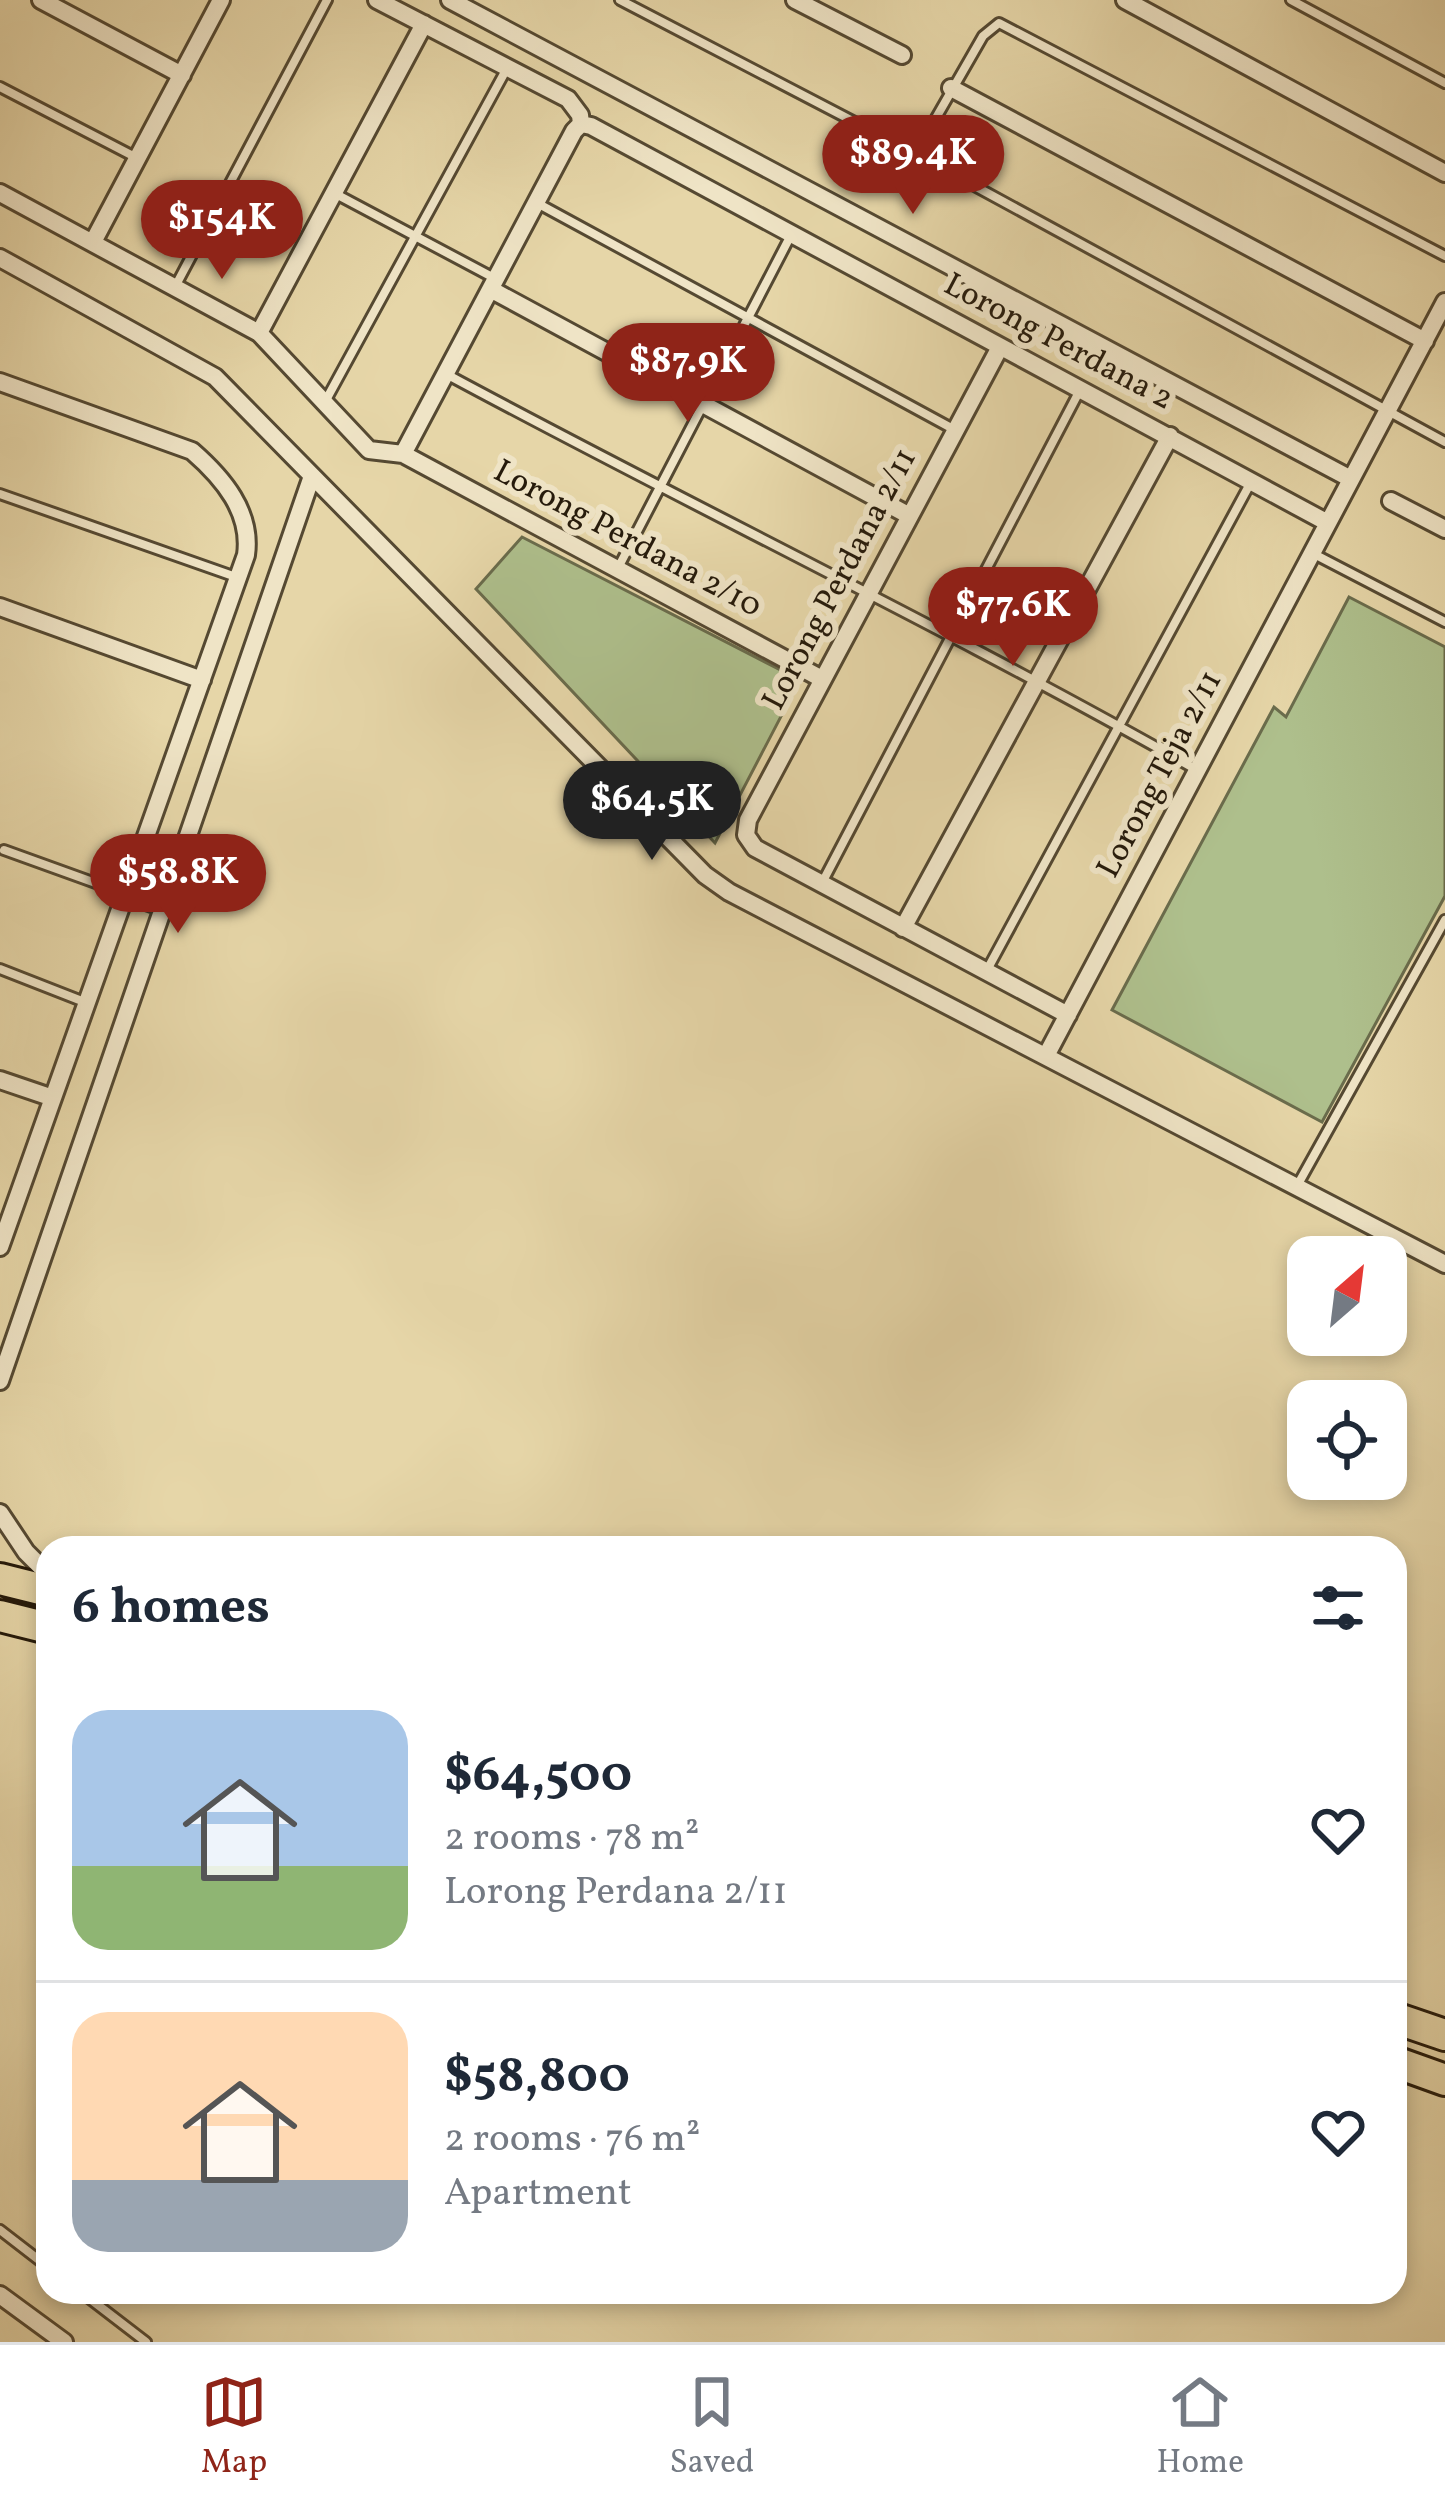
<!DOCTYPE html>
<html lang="en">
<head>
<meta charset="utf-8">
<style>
  :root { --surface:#fff; --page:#f2f2f3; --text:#1f2937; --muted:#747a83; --line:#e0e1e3; --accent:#8f2418 }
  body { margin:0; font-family:Vollkorn,serif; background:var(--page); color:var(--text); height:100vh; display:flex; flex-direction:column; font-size:45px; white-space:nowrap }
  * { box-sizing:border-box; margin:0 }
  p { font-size:39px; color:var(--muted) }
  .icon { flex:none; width:66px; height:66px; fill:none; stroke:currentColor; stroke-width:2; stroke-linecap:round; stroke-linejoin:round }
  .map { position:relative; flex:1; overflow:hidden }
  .sheet { position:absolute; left:36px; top:1536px; width:1371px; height:768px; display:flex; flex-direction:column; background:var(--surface); border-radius:36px; box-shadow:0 6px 18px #0003 }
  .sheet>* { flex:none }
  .needle { width:78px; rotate:28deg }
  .fabs { position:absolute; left:1287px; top:1236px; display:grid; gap:24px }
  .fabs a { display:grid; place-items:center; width:120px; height:120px; border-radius:24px; background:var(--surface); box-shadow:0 6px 18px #0003; font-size:60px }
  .price { position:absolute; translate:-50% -102px; padding:0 27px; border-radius:42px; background:var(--accent); color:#fff; font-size:39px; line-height:78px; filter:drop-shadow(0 3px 6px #0008) }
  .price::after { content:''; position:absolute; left:50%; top:72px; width:36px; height:27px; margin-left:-18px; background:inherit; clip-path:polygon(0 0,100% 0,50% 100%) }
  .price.active { background:#222; color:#fff }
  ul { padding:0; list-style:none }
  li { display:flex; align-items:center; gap:36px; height:300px; padding:0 36px }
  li+li { border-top:3px solid var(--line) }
  li span { display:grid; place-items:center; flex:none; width:336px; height:240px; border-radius:36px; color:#555 }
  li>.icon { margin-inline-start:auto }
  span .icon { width:144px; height:144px; fill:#fffc; stroke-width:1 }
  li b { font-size:51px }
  h2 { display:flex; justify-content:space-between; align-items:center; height:144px; padding:0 36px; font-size:51px }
  .dock { display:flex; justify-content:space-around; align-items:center; height:168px; border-top:3px solid var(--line); background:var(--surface); font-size:33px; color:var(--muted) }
  .dock a { display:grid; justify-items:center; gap:6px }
  .dock .active { color:var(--accent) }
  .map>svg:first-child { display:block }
</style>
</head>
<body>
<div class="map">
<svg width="1445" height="2342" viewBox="0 0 1445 2342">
  <rect width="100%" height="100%" fill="#e6d6a8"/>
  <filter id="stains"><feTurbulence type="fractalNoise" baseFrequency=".00167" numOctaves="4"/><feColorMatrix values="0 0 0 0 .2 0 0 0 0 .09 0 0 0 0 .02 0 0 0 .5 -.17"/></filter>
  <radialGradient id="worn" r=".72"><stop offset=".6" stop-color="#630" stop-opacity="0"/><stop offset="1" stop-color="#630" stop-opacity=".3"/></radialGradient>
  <path fill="#aebf8c" stroke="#6a6c4c" stroke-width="3" d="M522 537 800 680 715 843 476 589Z
    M1349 597 1445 647V896L1322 1122 1112 1010 1274 707 1286 717Z"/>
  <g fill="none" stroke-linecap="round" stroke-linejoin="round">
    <g stroke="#554932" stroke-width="14">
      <path id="lane" d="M620 0 870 130
        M1291 0 1445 83
        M0 87 137 158
        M334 193 496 279
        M537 203 955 430
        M1445 256 999 23 983 36 917 151 925 159 1445 442
        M176 285 327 0
        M448 375C697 509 952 631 1197 770
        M326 400 506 70
        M0 494 236 577
        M1314 554 1445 622
        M618 568 791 235
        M4 850 126 894
        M823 881 1080 390
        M0 969 87 1003
        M987 970 1251 482
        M1297 1186 1445 920
        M0 2230 48 2267
        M81 2292 146 2342"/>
    </g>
    <g stroke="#554932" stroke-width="22">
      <path id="street" d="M41 0 182 75
        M377 0 568 99 580 115 581 124
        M450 0 1351 479
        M795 0 902 55
        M1125 0 1445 173
        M951 88 1425 341
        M0 193 259 333 369 450 403 454 822 679
        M93 242 221 0
        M0 258 215 377 705 875 729 892 1445 1264
        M492 290 908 515
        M259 333 424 24
        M1000 347 748 820 746 835 755 848 1068 1015
        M0 382 192 451C223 478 252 512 246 555L0 1247
        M403 454 574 131 581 124 591 126 1328 523
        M1391 501 1445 529
        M0 607 202 680
        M126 894 160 906
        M903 928 1170 436
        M1047 1054 1445 302
        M0 1080 53 1098
        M0 1381 312 476
        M0 1513 26 1552 48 1574
        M0 2295 64 2342"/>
    </g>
    <g stroke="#251a0b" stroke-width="36">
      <path id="highway" d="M0 1579 48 1591
        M0 1616 48 1628
        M1395 2018 1445 2035
        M1395 2062 1445 2080"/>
    </g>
    <use href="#lane" stroke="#efe4c6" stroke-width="8"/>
    <use href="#street" stroke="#efe4c6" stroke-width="16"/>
    <use href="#highway" stroke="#e6d6a8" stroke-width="30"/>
  </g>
  <g text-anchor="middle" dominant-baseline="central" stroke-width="12" stroke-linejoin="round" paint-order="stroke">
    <g font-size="33" fill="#251a0b" stroke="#efe4c6">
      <text transform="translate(1058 343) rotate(28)">Lorong Perdana 2</text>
      <text transform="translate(627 540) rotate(28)">Lorong Perdana 2/10</text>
      <text transform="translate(841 580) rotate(-62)">Lorong Perdana 2/11</text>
      <text transform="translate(1161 775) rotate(-62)">Lorong Teja 2/11</text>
    </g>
  </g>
  <rect width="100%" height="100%" filter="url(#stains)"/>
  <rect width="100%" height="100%" fill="url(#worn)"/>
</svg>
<div class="fabs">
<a><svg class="needle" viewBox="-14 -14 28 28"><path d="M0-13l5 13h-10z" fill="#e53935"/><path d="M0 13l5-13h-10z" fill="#747a83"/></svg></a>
<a><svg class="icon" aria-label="locate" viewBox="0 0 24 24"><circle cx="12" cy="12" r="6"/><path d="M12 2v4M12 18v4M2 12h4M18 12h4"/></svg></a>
</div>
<b class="price" style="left:913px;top:217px">$89.4K</b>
<b class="price" style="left:222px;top:282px">$154K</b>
<b class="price" style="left:688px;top:425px">$87.9K</b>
<b class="price" style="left:1013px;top:669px">$77.6K</b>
<b class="price active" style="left:652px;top:863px">$64.5K</b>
<b class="price" style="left:178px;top:936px">$58.8K</b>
<section class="sheet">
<h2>6 homes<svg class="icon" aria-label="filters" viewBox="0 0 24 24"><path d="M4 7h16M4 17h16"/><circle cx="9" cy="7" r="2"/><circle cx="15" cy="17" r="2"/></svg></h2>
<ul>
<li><span style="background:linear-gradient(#a9c7e8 65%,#8fb573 0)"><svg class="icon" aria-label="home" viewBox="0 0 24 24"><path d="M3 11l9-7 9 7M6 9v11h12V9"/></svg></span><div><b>$64,500</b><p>2 rooms · 78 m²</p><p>Lorong Perdana 2/11</p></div><svg class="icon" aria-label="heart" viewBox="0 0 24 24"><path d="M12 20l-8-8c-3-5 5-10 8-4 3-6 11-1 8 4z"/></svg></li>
<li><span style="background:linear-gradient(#ffd9b3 70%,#9aa5b1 0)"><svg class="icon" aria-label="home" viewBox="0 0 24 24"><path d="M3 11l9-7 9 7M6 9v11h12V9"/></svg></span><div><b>$58,800</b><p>2 rooms · 76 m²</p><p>Apartment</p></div><svg class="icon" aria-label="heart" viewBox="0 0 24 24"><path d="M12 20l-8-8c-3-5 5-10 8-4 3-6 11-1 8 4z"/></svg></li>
</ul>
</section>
</div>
<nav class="dock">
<a class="active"><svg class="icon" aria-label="map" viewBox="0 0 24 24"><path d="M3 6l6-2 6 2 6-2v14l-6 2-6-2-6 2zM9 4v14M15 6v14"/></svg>Map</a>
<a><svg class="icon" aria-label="saved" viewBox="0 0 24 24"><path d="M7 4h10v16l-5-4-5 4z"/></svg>Saved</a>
<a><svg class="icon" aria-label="home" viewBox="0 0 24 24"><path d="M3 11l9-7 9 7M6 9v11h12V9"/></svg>Home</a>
</nav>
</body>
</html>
